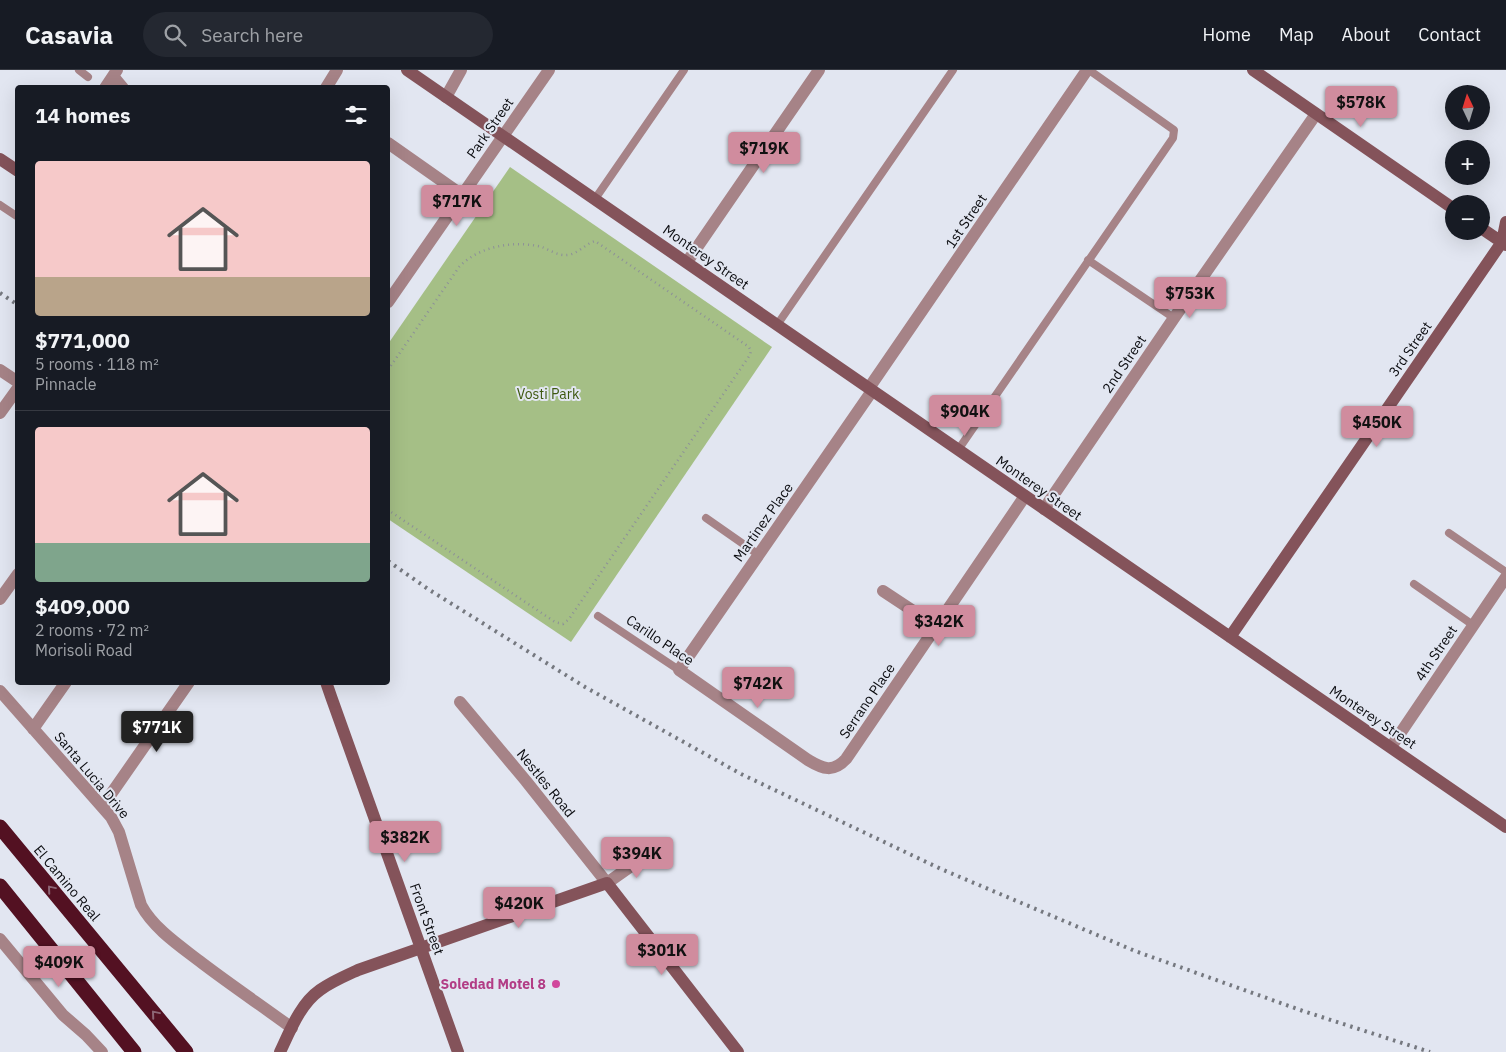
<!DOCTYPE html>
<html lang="en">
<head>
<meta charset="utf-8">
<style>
  :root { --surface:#171b24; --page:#242831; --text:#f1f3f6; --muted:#9ea1a6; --line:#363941; --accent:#d08c9e }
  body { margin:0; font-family:"IBM Plex Sans",sans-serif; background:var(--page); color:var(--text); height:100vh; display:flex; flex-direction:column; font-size:19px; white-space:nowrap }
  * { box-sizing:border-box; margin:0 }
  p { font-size:16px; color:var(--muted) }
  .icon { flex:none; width:28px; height:28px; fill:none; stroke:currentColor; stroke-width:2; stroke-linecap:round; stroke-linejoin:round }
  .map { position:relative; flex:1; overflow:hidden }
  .drawer { position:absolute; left:15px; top:15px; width:375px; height:600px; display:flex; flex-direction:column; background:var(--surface); border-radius:5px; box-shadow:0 5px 20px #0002 }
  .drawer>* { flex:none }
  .needle { width:32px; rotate:356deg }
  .buttons { position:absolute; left:1445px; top:15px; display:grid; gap:10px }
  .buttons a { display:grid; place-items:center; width:45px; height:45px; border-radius:50%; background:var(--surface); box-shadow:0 5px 20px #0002; font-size:25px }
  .price { position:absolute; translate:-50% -42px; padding:0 11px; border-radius:5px; background:var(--accent); color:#111; font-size:16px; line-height:32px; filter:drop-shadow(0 1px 2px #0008) }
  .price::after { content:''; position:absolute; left:50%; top:30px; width:15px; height:11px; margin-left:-8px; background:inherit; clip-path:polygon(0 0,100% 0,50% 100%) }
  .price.selected { background:#222; color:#fff }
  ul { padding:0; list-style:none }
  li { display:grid; align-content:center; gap:10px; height:265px; padding:0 20px }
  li+li { border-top:1px solid var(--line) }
  li span { display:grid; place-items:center; height:155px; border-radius:5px; color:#555 }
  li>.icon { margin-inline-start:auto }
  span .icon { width:90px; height:90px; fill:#fffc; stroke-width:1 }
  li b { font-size:21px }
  h2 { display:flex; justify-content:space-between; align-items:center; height:60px; padding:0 20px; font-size:21px }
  header { display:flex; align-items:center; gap:30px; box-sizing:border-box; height:70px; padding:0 25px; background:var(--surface); border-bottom:1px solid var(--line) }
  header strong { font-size:24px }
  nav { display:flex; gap:28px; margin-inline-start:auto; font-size:18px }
  .search { width:350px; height:45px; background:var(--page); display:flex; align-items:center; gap:12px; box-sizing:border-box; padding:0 18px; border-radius:28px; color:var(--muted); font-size:19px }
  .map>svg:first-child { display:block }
</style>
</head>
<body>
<header>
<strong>Casavia</strong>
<div class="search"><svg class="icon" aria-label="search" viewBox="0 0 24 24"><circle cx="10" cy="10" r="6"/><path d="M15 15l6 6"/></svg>Search here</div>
<nav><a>Home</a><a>Map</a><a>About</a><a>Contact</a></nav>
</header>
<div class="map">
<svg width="1506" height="982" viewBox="0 0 1506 982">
  <rect width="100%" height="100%" fill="#e2e6f1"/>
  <path fill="#a5bf86" d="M510 97 772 277 571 572 388 449V274Z"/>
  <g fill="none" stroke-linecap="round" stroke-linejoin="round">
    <path stroke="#8d9098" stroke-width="2.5" stroke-dasharray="1 4" stroke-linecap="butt" d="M388 300 459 197C479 176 514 170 542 177 549 180 559 186 567 185 578 184 585 174 595 171L749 277 751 281 750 285 569 549 563 554 555 552 388 440"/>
    <path stroke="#a68387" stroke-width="8" d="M79 0 88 7
      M595 129 684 0
      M0 135 18 147
      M1088 190 1174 248
      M777 255 953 0
      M958 380 1173 68 1174 60 1089 0
      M706 448 759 485
      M1449 463 1506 502
      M1414 514 1473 555
      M598 546 679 600"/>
    <path stroke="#a68387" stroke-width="12" d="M113 6 123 18
      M105 18 117 0
      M326 18 337 0
      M446 27 461 0
      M388 73 462 125
      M687 192 819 0
      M388 232 549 0
      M0 300 18 312
      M869 318 1087 0
      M872 321 679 600 808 690C823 699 833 703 846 689L1025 426
      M0 343 18 318
      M1044 439 1174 248 1316 44
      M883 521 936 556
      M0 529 18 504
      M0 621 111 747 119 762 141 835C154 859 180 876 202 893 231 915 262 936 292 958
      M460 632 526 711 607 813 651 782
      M33 659 66 612
      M1391 677 1506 507
      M102 737 189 612
      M0 869 63 945 86 965 102 982"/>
    <path stroke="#84535a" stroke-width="12" d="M407 0 1506 757
      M1253 0 1454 139
      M0 89 18 101
      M1481 158 1506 175
      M1230 567 1502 172 1506 152
      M326 612C369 736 415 859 458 982
      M280 982C290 961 300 934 320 920 331 912 345 906 358 900L607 813 738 982"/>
    <path stroke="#531122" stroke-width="15" d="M0 757 186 982
      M0 816 134 982"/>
    <path stroke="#75787f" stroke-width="4" stroke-dasharray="2.5 5" stroke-linecap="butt" d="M0 223 18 235
      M388 491 428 519 585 617 741 704 941 799 1135 881 1303 941 1430 982"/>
  </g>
  <defs><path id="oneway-chevron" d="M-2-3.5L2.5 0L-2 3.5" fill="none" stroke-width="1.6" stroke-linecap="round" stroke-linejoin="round" transform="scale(1.25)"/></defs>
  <g stroke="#8c6675">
    <use href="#oneway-chevron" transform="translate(51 819) rotate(-130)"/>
    <use href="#oneway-chevron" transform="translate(155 944) rotate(-130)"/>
  </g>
  <circle fill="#d1479c" stroke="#e2e6f1" stroke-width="2" cx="556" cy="914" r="5"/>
  <g text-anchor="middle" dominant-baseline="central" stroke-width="4" stroke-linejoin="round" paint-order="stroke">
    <g font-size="14" fill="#0b0c10" stroke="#e2e6f1">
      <text transform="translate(490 58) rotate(-55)">Park Street</text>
      <text transform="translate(966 151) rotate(-56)">1st Street</text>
      <text transform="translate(706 187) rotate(35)">Monterey Street</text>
      <text transform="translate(1410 279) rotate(-55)">3rd Street</text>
      <text transform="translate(1124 294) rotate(-56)">2nd Street</text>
      <text transform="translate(1039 418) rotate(35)">Monterey Street</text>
      <text transform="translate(763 452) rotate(-55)">Martinez Place</text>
      <text transform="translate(660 570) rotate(34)">Carillo Place</text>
      <text transform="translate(1436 583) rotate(-56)">4th Street</text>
      <text transform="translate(867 631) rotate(-56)">Serrano Place</text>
      <text transform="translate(1373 647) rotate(34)">Monterey Street</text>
      <text transform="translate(92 705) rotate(50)">Santa Lucia Drive</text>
      <text transform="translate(546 713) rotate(51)">Nestles Road</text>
      <text transform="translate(67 813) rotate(50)">El Camino Real</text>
      <text transform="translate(427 849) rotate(70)">Front Street</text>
    </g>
    <g font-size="14" fill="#3d580f" stroke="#e2e6f1">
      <text x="548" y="324">Vosti Park</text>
    </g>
    <g font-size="14" font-weight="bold" fill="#b23c85" stroke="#e2e6f1" text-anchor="end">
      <text x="546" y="914">Soledad Motel 8</text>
    </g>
  </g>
</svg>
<div class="buttons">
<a><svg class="needle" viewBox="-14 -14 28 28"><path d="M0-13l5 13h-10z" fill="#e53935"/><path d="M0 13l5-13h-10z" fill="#9ea1a6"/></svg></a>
<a>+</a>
<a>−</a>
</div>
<b class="price" style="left:1361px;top:58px">$578K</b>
<b class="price" style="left:764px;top:104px">$719K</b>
<b class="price" style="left:457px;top:157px">$717K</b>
<b class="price" style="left:1190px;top:249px">$753K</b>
<b class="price" style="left:965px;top:367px">$904K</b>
<b class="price" style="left:1377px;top:378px">$450K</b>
<b class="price" style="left:939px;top:577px">$342K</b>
<b class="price" style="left:758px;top:639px">$742K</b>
<b class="price selected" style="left:157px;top:683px">$771K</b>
<b class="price" style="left:405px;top:793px">$382K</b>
<b class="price" style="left:637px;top:809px">$394K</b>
<b class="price" style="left:519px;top:859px">$420K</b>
<b class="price" style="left:662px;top:906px">$301K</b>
<b class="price" style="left:59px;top:918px">$409K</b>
<section class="drawer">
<h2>14 homes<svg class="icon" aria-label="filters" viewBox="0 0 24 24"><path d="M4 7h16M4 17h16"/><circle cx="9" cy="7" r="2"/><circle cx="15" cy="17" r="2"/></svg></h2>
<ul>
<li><span style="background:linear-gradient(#f6c9c9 75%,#b9a48a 0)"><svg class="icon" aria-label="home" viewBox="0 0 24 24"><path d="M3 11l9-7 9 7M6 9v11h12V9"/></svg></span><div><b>$771,000</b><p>5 rooms · 118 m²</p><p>Pinnacle</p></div></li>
<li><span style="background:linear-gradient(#f6c9c9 75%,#7fa58c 0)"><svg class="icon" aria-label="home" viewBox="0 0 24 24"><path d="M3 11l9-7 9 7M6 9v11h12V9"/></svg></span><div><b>$409,000</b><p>2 rooms · 72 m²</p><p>Morisoli Road</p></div></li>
</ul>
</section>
</div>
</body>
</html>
